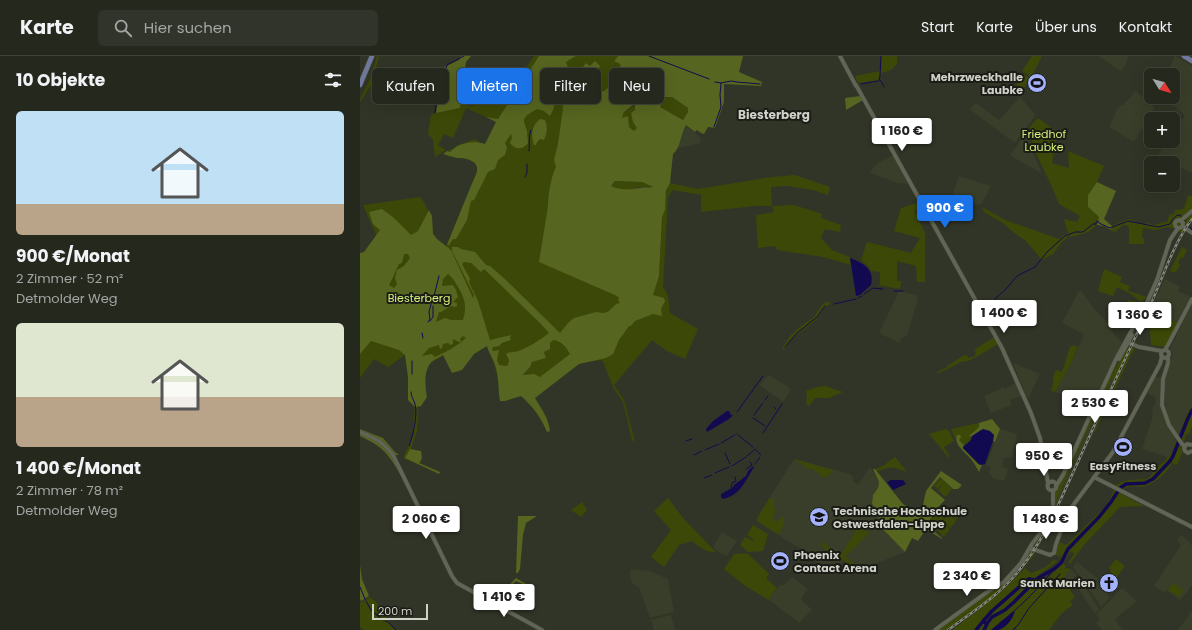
<!DOCTYPE html>
<html lang="de">
<head>
<meta charset="utf-8">
<style>
  :root { --surface:#25281d; --page:#31342a; --text:#f1f3f6; --muted:#a3a6a4; --line:#42443b; --accent:#1a73e8 }
  body { margin:0; font-family:Poppins,sans-serif; background:var(--page); color:var(--text); height:100vh; display:flex; flex-direction:column; font-size:15px; white-space:nowrap }
  * { box-sizing:border-box; margin:0 }
  p { font-size:13px; color:var(--muted) }
  .icon { flex:none; width:22px; height:22px; fill:none; stroke:currentColor; stroke-width:2; stroke-linecap:round; stroke-linejoin:round }
  .map { position:relative; flex:1; overflow:hidden }
  .drawer { display:flex; flex-direction:column; background:var(--surface); width:360px }
  .drawer>* { flex:none }
  .top-card { position:absolute; left:12px; top:12px; width:380px; height:36px; display:flex; gap:8px }
  .needle { width:26px; rotate:127deg }
  .buttons { position:absolute; left:784px; top:12px; display:grid; gap:8px }
  .buttons a { display:grid; place-items:center; width:36px; height:36px; border-radius:6px; background:var(--surface); box-shadow:0 4px 16px #0002,0 0 0 1px var(--line); font-size:20px }
  .scale { position:absolute; left:12px; bottom:10px; width:56px; box-sizing:border-box; padding-left:4px; border:2px solid #d0d2ca; border-top:0; font-size:11px; line-height:14px; white-space:nowrap; color:#d0d2ca; -webkit-text-stroke:3px #1a1c15; paint-order:stroke }
  .price { position:absolute; translate:-50% -34px; padding:0 9px; border-radius:4px; background:#fff; color:#222; font-size:13px; line-height:26px; filter:drop-shadow(0 1px 2px #0008) }
  .price::after { content:''; position:absolute; left:50%; top:24px; width:12px; height:9px; margin-left:-6px; background:inherit; clip-path:polygon(0 0,100% 0,50% 100%) }
  .price.on { background:var(--accent); color:#fff }
  ul { padding:0; list-style:none }
  li { display:grid; align-content:center; gap:8px; height:212px; padding:0 16px }
  li span { display:grid; place-items:center; height:124px; border-radius:6px; color:#555 }
  li>.icon { margin-inline-start:auto }
  span .icon { width:72px; height:72px; fill:#fffc; stroke-width:1 }
  li b { font-size:17px }
  h2 { display:flex; justify-content:space-between; align-items:center; height:48px; padding:0 16px; font-size:17px }
  .tag { padding:0 14px; border-radius:6px; background:var(--surface); box-shadow:0 4px 16px #0002,0 0 0 1px var(--line); font-size:14px; line-height:36px }
  .tag.on { background:var(--accent); color:#fff }
  header { display:flex; align-items:center; gap:24px; box-sizing:border-box; height:56px; padding:0 20px; background:var(--surface); border-bottom:1px solid var(--line) }
  header strong { font-size:19px }
  nav { display:flex; gap:22px; margin-inline-start:auto; font-size:14px }
  .search { width:280px; height:36px; background:var(--page); display:flex; align-items:center; gap:10px; box-sizing:border-box; padding:0 14px; border-radius:6px; color:var(--muted); font-size:15px }
  main { display:flex; flex:1; min-height:0 }
  .map>svg:first-child { display:block }
</style>
</head>
<body>
<header>
<strong>Karte</strong>
<div class="search"><svg class="icon" aria-label="search" viewBox="0 0 24 24"><circle cx="10" cy="10" r="6"/><path d="M15 15l6 6"/></svg>Hier suchen</div>
<nav><a>Start</a><a>Karte</a><a>Über uns</a><a>Kontakt</a></nav>
</header>
<main>
<section class="drawer">
<h2>10 Objekte<svg class="icon" aria-label="filters" viewBox="0 0 24 24"><path d="M4 7h16M4 17h16"/><circle cx="9" cy="7" r="2"/><circle cx="15" cy="17" r="2"/></svg></h2>
<ul>
<li><span style="background:linear-gradient(#bfe0f5 75%,#b9a48a 0)"><svg class="icon" aria-label="home" viewBox="0 0 24 24"><path d="M3 11l9-7 9 7M6 9v11h12V9"/></svg></span><div><b>900 €/Monat</b><p>2 Zimmer · 52 m²</p><p>Detmolder Weg</p></div></li>
<li><span style="background:linear-gradient(#dfe7d0 60%,#b9a48a 0)"><svg class="icon" aria-label="home" viewBox="0 0 24 24"><path d="M3 11l9-7 9 7M6 9v11h12V9"/></svg></span><div><b>1 400 €/Monat</b><p>2 Zimmer · 78 m²</p><p>Detmolder Weg</p></div></li>
</ul>
</section>
<div class="map">
<svg width="832" height="574" viewBox="0 0 832 574">
  <rect width="100%" height="100%" fill="#313527"/>
  <path fill="#383e29" d="M738 0H769L763 13 761 15Z
    M815 0 832 10V117L797 100 808 85H813V78L824 61V59L822 57 803 41H813V19H806Z
    M776 35 795 52 774 86 749 71 758 52 760 50 764 48Z
    M660 41 675 58V60L655 87 609 53 616 47 639 64Z
    M326 69 340 81 341 87 318 92 323 73Z
    M668 74 669 75 672 94 682 117 659 105 650 99Z
    M533 99 550 128 538 127 510 117 514 110Z
    M599 120 631 130 622 147 619 149 592 140Z
    M805 223 820 230 818 235 831 241 818 266 791 260 794 246Z
    M539 235 556 239 558 243 547 279 542 282 539 287 519 277Z
    M719 235H721L736 255 748 267 755 280 762 286 734 347 715 341 695 336 711 308 724 278 702 267Z
    M832 247V349L826 359 818 381 812 371 807 359 805 347V322L813 298 810 293Z
    M770 292H771L767 301V303L730 384 728 383 685 480 678 492 676 490 690 464 697 443 709 415 752 322H755Z
    M653 307 680 318 669 341H667L666 339Z
    M408 319 426 329 431 334 423 346 400 329 405 322Z
    M795 321H802L801 350 807 370 816 383 813 391 814 392 809 400 807 401 782 393 792 363 793 350H795L796 342 787 337Z
    M656 327 661 340 650 344 652 349 630 357V355L624 340 644 331 645 334 648 331Z
    M640 373 657 378 652 402 647 401V402H644L642 410 648 413 645 423 641 425 633 422 630 418 629 417 631 411 626 409Z
    M434 403 490 418 494 422 493 425 498 429 509 412H511L519 426 518 432 513 439 512 448 521 459 516 466 545 496 510 510 494 511 484 505 472 519 444 495 398 466 397 462Z
    M362 476 377 485 367 500 360 497 353 491Z
    M821 479 830 486 831 489 832 490V529L827 536 820 544 806 534 804 537 794 530 821 489 817 484Z
    M674 494V495L669 503 657 518 639 536 589 574H586L622 548 639 535 656 517Z
    M717 506 738 523 729 532 713 511Z
    M272 513 289 515 308 523 314 556 290 562 279 531 273 528 271 524 270 515Z
    M710 513 717 519 704 531 700 526Z
    M432 521 448 533 441 543 452 554 439 567 408 543 419 530 424 529Z
    M722 526 739 553 735 558 716 529Z
    M737 526 744 536 750 541 741 551 729 533Z
    M762 532 777 545 755 563 762 574H742L736 567 740 564 736 559Z
    M832 554V574H818L824 566Z
    M311 559 315 574H294L291 564Z"/>
  <path fill="#3c4807" d="M17 0H19L12 28 0 46V43L10 23Z
    M174 0H179L138 63 126 61 106 52 93 82 84 78 78 89 86 94 75 101 73 84 68 78 71 58 99 52 100 46 110 50 142 46Z
    M216 0H258L254 5 260 8 261 12 254 18 251 29 244 35 216 39 230 10 208 30 206 6Z
    M521 0H537V8L531 14 522 17 519 24 498 27 495 20 520 15Z
    M672 0H682L672 20 671 21 662 15Z
    M663 18 670 22 663 34 656 30Z
    M161 32 209 36 219 108 293 237 299 220 302 161C307 149 304 139 310 127L338 133 412 121 435 119 470 131 468 139 453 134 427 130 411 131 412 150 434 149 462 158 461 162 481 169 480 176 465 173 461 182 472 194 490 201 491 209 463 201 417 194 415 190 398 192 396 159 414 156 412 150H395L341 156V139L313 134 308 141 303 231C309 239 309 247 310 257L338 273 325 303 307 295 292 284 254 329 264 344 275 386 272 384 263 346 254 333 245 311 244 306 243 307 242 304 220 307 210 298 180 322 163 320 170 311 172 306 186 302 184 296 190 293V287L138 323 129 289 117 295 106 305 84 299 69 308 66 315 64 336 57 350 58 351 57 375 51 393H50L62 402 60 409 43 402 53 380 55 350V347L50 346 48 341 49 322 45 299 28 311 14 303 0 322V200L18 183 3 149 60 141 65 148 71 162 73 178 77 183 86 190 106 143 119 110 108 103 97 102 87 100 89 94 94 93 96 90 115 83 123 89 125 90Z
    M305 41H312L328 52V56L323 64 300 51Z
    M275 49 277 72 274 75 269 71 262 62 264 56Z
    M677 63H680L697 77 692 107 709 112 708 95 744 110 737 126 728 139V151L739 161C735 177 724 178 709 181L704 163 717 166 720 160 699 148 692 131 674 93 671 82 670 71Z
    M255 125 282 126 294 132C290 132 285 131 281 131 269 133 262 136 251 130Z
    M828 139 832 140V162L822 176C817 176 817 174 813 172 807 170 801 173 796 174 792 174 787 172 783 172L782 182H784V188H769V171L766 169H763L755 176 751 174 752 170 768 163 784 168 787 167 795 169 804 166H807L810 158 813 159 815 154 824 153Z
    M560 146 562 150 555 155 565 177V226H557L556 210 537 205V225H541L540 233 518 229 520 228V216L511 215 508 210 501 204 507 186 551 197 560 182 534 175 541 152Z
    M622 151 645 164 699 183 705 178 707 182 702 186 693 198 682 204 666 185 653 176 643 167 625 157Z
    M822 191 827 194 823 202 821 201 818 207 820 209 815 217 810 215Z
    M744 213 762 221 760 226 770 230 768 235 787 241 781 246 771 238 757 231 753 240 738 235Z
    M768 244 778 246 781 249C774 263 771 270 755 273Z
    M466 246 471 247 465 251 456 264 435 280 424 293 422 292 431 279 440 271 454 261 462 249Z
    M791 260 818 266 806 290 804 291 791 289 790 275Z
    M634 281 638 288 618 300 608 305 601 306 577 318V316L587 311V310L603 300 605 299 608 301V302L615 300V298L616 297 614 294Z
    M713 289 717 291 718 290 711 308 695 336 691 335 694 322 693 321 696 314 702 316 710 291Z
    M770 291 755 323 752 322 709 415 697 443 693 457 676 491 674 489 675 488C681 480 688 470 691 460 694 451 691 440 697 432L749 322 767 293Z
    M771 292H775L770 301 735 376 734 375 767 303V301Z
    M465 330 483 336 469 342H455L449 350 446 348 447 341 446 335 457 331Z
    M832 349V370L829 378H826L824 386 819 380 826 359Z
    M619 367V371L609 380 611 381 609 386 604 389 596 381V384L591 373Z
    M586 373 589 375 594 385 584 391 590 401 589 402 569 378Z
    M815 385H817C825 395 822 398 817 409L812 407C808 416 795 427 786 430 776 432 771 428 761 434L755 431C760 423 774 424 783 423L784 424 790 421 795 413 806 404 807 401 809 400 814 392 813 391Z
    M535 401 547 416C542 414 533 410 527 412 523 413 520 415 517 415L515 413 523 410Z
    M435 403 473 414 469 419 465 422 451 412 448 413Z
    M581 422 592 433 585 441 578 434 584 427 577 433 574 430Z
    M754 434 784 450 760 451 724 489 710 508 708 507 714 498 711 495 704 505 700 503 701 500 700 498 699 497 700 501 696 499 699 486 706 489 746 450 749 445Z
    M308 442 323 462 356 496C346 497 339 491 332 485L319 489 304 511 291 501 311 474 294 455Z
    M409 443H414V452L417 454 412 462 417 466 421 462 424 460V468L419 479 397 465V462Z
    M222 446 227 454 221 461 211 454Z
    M592 453 599 460 596 464 589 458 596 465 590 472 582 465 589 458 588 457Z
    M576 456 584 462 576 473 583 467 590 473 584 481 576 473 574 475 567 468 574 460 573 459Z
    M500 468 509 477 485 501 498 510 494 511 465 493V492L460 489 462 486 481 499Z
    M393 469 408 478 403 495 388 496 380 489 385 481 393 485 394 484 387 479Z
    M670 496 672 497 656 517 643 531 629 543 586 574H577L630 534 647 525 663 507Z
    M387 497 409 518 406 522 417 532 409 542 410 545 384 529 364 513 374 498Z
    M673 497H675L674 499 650 526 635 541 589 574C620 551 651 529 673 497Z
    M756 503 765 510 756 522 750 516 751 514 749 512Z
    M693 504 698 505 678 519 685 525 703 507 706 510 705 513H707L708 512 710 513 700 526 704 531 712 524 716 529 710 534 715 541 710 545 713 549 702 557 689 574H658L654 571 652 574H638L649 566 654 554 631 574H592C619 554 642 537 665 512L671 517C679 514 688 511 693 504Z
    M813 527 823 534 819 541 808 534Z
    M10 541 17 547V550C25 558 28 566 36 574H4L0 571V547Z"/>
  <path fill="#56651f" fill-rule="evenodd" d="M101 0H111L106 6 100 52 76 57 82 12 99 4Z
    M179 0H216L206 6 209 15 208 30 226 7 230 10 235 5 240 10 227 33 218 39 244 35 251 29 254 18 261 12 260 8 254 5 258 0H383L379 16 402 26 401 30 364 28V46L355 72 348 71 344 78 341 77 337 74 335 76 326 69C320 79 321 91 313 98L310 127 306 135 305 154 302 161 299 220 293 239 304 242 305 245 301 253 302 260 293 258 275 265 271 270H269L259 284 253 298 246 302 219 308 175 342C182 354 188 361 190 375L187 376C180 360 174 352 161 340L145 345H140C138 334 139 323 136 312 134 304 129 298 127 290L114 298 102 314 92 317 83 299C80 301 77 302 74 304 63 311 65 330 67 341L61 350 55 351 48 344V321L45 299 39 294 11 285 0 298V197L4 196 20 174 13 168 9 156 22 153 34 162 51 179 58 175 69 154 72 160 73 178 77 183 91 194 113 242 114 239 92 195V191H98L101 193 115 196 126 209 130 210 146 224 200 277 208 267 214 262 236 256 244 257 249 255 256 248 260 247 258 244 259 242 257 240 179 206 188 150C188 140 191 120 196 111L194 104 198 88 203 52 202 43 200 40 197 39 193 54 190 60 184 55 177 53 167 59 164 63V66L167 75 168 87C163 94 155 94 150 87L152 82 151 78 145 87 147 92 146 95 145 99 138 104 135 113 128 116 114 144 111 145 107 164 96 183H93L89 189H87L106 142 117 116V111L115 107 110 104 103 102H97L83 98 87 95 90 96C98 87 113 84 125 88L136 66 126 61 138 63ZM305 41H312L328 52V56L323 64 300 51ZM273 49H275V54L271 57 273 66 277 72 274 75 269 71 268 60 262 62 264 56ZM255 125 282 126 293 131C289 132 284 131 280 132 270 133 261 135 251 130ZM44 198H48L50 202 44 210 37 214 35 222 37 228 34 232 29 229C33 222 35 216 39 208L42 207ZM104 206 111 207 121 216 124 213 181 268 189 277C181 283 171 290 161 294 155 297 150 295 146 298L149 304 148 309 147 310 139 309 137 304 139 294 133 295 132 293 133 291 139 290 142 287 151 284 150 282 151 279 130 284 118 245 109 226 110 223 102 208ZM88 218C93 222 95 226 98 231 105 242 107 251 103 264H91L85 262 76 266 79 256H81L91 250 94 251 97 250V247L93 246 98 241 96 234 93 229 82 230 83 223ZM103 280 106 282C97 290 86 296 75 301L72 298 62 300 69 292 79 289 80 293 82 292 83 288 88 287 90 289 93 288V283L99 286H101L100 283ZM193 284C202 285 206 291 210 298L180 321 174 318 163 319 170 311 172 306 186 302 184 296 190 293V287Z
    M500 40 503 44 486 54 485 42Z
    M180 63 185 64C188 71 187 77 184 84L180 83 177 86 176 89H174C171 79 171 70 180 63Z
    M737 126 756 135 744 163 752 170 751 174 744 170 737 169 739 161 728 151V139Z
    M632 363 640 373 635 386 633 385 634 379 621 374 611 381 609 380 619 371V367Z
    M0 373 23 382 35 396 39 399H36L33 401 41 418H40C27 396 23 391 0 380Z
    M597 379H600L601 381 599 384 604 389 603 392 618 408 622 409 619 416C616 411 614 406 610 402 605 396 593 388 597 379Z
    M50 393 61 395 62 402 59 407 80 416 79 418 45 402Z
    M513 413H515L543 448 557 457 561 459 566 435 581 415 602 429 598 433H593L580 421 571 432 585 444 580 449 572 460H573L566 468 582 482V483L566 473 558 485 552 482 545 496 516 466 521 459 512 448 513 439 518 432 519 426Z
    M158 460H177L166 467 163 479 160 513 158 517H156Z
    M0 509 2 523 9 540 1 545 0 543Z
    M156 522 170 530 173 535 172 537 170 532 156 525 153 528 141 550 139 549 150 528Z"/>
  <path fill="#120a51" d="M490 202C503 207 515 213 511 229L500 239 496 240Z
    M367 355H369L371 359H373L369 363 347 376 346 373 353 365Z
    M623 373 630 375 634 379 633 385 625 408 620 409 603 392V391L611 384 612 380Z
    M393 410 394 411C385 425 381 439 363 443L361 441V438L372 432 374 429 386 420 388 415Z
    M531 424H543L546 428 533 434 527 426Z
    M655 554C654 562 646 572 638 574 635 574 633 574 631 574Z"/>
  <g fill="none" stroke-linecap="round" stroke-linejoin="round">
    <path stroke="#120a51" stroke-width="1" d="M289 0 349 23
      M521 0 520 20 519 24 521 25 524 31
      M355 26 361 27 371 25 377 26 400 28
      M501 28 518 25
      M75 57 81 14 86 12 87 9 104 0
      M354 71 361 51 360 39 361 27
      M169 95C170 88 168 81 171 74
      M165 121 167 117V108
      M825 164V165
      M830 171 832 174
      M708 179 715 176H723L733 168H736V166L738 165 739 167 750 172 768 165 798 171 810 168C812 164 815 159 820 159L823 162
      M534 235H543
      M504 238 513 232 523 233
      M74 240 79 220
      M498 242 502 240
      M474 248 496 243
      M629 254 636 242 646 233 657 220 675 211 688 195 706 179
      M70 265 73 261V250
      M68 266 70 263 69 256 73 241
      M62 277 63 282
      M425 291 437 277 457 261 465 250
      M52 318V305
      M405 344 408 340
      M414 351 416 353
      M377 356 403 320
      M394 359 403 347
      M393 362 405 370
      M403 377 422 348
      M377 378 393 391
      M326 385 332 383
      M361 387 375 379
      M49 390C53 380 58 359 55 348 54 344 51 341 51 336
      M395 393 401 399
      M345 394 359 388
      M365 397 370 408
      M334 399 342 395
      M387 400 394 394
      M395 408 400 401
      M372 410 386 401
      M386 413 392 409 390 406
      M355 417 369 411
      M344 422 352 419
      M371 432 372 427 376 425 375 421
      M0 531 5 543
      M6 545 11 554 23 564
      M655 554C668 543 684 526 694 513
      M25 565 28 566 36 574
      M653 574 658 569 669 552 700 518"/>
    <path stroke="#120a51" stroke-width="3.5" d="M627 568 624 566V564L632 555 666 525 669 523 675 524
      M616 574 624 564
      M624 574 628 566 632 561 645 554 654 546 678 522 694 513 701 507 708 493 739 461 751 446 760 432 766 428 785 427 793 423 810 405 813 400 828 362 832 354"/>
    <g stroke="#505347" stroke-width="4.5">
      <path id="secondary" d="M480 0 496 30
        M496 29 642 292 671 357 680 382 688 427
        M815 168a4 4 0 1 1 8 0a4 4 0 1 1-8 0Z
        M820 165 832 155
        M822 170 832 177
        M777 269 797 224 810 184 818 172
        M767 286 779 291 802 295
        M805 294 809 287 832 243
        M801 298a4 4 0 1 1 8 0a4 4 0 1 1-8 0Z
        M808 300V307L803 323 802 349 809 369 822 388 825 390
        M759 303 772 279
        M0 376C15 382 23 386 33 399L92 520 97 527 182 574
        M832 389 827 388 824 392 825 395 828 397 832 395
        M734 421 832 471
        M687.5 430a4.5 4.5 0 1 1 9 0a4.5 4.5 0 1 1-9 0Z
        M696 430 703 419 756 303 774 270 777 267
        M670 492 690 499 694 497 696 488 708 456 753 396 800 308 802 300
        M575 574 630 534 644 526 661 507 672 488 681 476 690 460 693 450V434"/>
    </g>
    <g stroke="#505347" stroke-width="5.5">
      <path id="primary" d="M824 0 832 5
        M0 29 12 0"/>
    </g>
    <use href="#secondary" stroke="#606555" stroke-width="3.5"/>
    <use href="#primary" stroke="#70799d" stroke-width="4.5"/>
    <g stroke="#84877c" stroke-width="2.5">
      <path id="rail" d="M588 574C612 556 638 540 657 517 685 484 700 444 718 406 741 354 765 303 789 252 803 222 812 190 832 163"/>
    </g>
    <use href="#rail" stroke="#1a1c15" stroke-width="1" stroke-dasharray="3" stroke-linecap="butt"/>
  </g>
  <defs>
    <g id="stadium-disc" transform="scale(1)"><circle r="9.5" fill="#a4b2fc" stroke="#1a1c15"/><path d="M0-5a6.5 5 0 1 0 0 10a6.5 5 0 1 0 0-10ZM-3.5-1.8h7v3.6h-7Z" fill="#111"/></g>
    <g id="university-disc" transform="scale(1)"><circle r="9.5" fill="#a4b2fc" stroke="#1a1c15"/><path d="M0-5L7-2L0 1L-7-2ZM-4 1L0 2.5L4 1V4Q0 6-4 4Z" fill="#111"/></g>
    <g id="church-disc" transform="scale(1)"><circle r="9.5" fill="#a4b2fc" stroke="#1a1c15"/><path d="M-1.2-6h2.4v3.5h3.3v2.4h-3.3V6h-2.4V-.1h-3.3v-2.4h3.3Z" fill="#111"/></g>
  </defs>
  <g fill-rule="evenodd">
    <use href="#stadium-disc" x="677" y="27"/>
    <use href="#stadium-disc" x="763" y="391"/>
    <use href="#university-disc" x="459" y="461"/>
    <use href="#stadium-disc" x="420" y="505"/>
    <use href="#church-disc" x="749" y="527"/>
  </g>
  <g text-anchor="middle" dominant-baseline="central" stroke-width="4" stroke-linejoin="round" paint-order="stroke">
    <g font-size="11" font-weight="bold" fill="#d0d2ca" stroke="#1a1c15" text-anchor="end">
      <text x="663" y="21">Mehrzweckhalle<tspan x="663" dy="13">Laubke</tspan></text>
      <text x="763" y="410" text-anchor="middle">EasyFitness</text>
      <text x="473" y="455" text-anchor="start">Technische Hochschule<tspan x="473" dy="13">Ostwestfalen-Lippe</tspan></text>
      <text x="434" y="499" text-anchor="start">Phoenix<tspan x="434" dy="13">Contact Arena</tspan></text>
      <text x="735" y="527">Sankt Marien</text>
    </g>
    <g font-size="11" fill="#d5f179" stroke="#1a1c15">
      <text x="684" y="78">Friedhof<tspan x="684" dy="13">Laubke</tspan></text>
      <text x="59" y="242">Biesterberg</text>
    </g>
    <g font-size="12" font-weight="bold" fill="#d0d2ca" stroke="#1a1c15">
      <text x="414" y="58">Biesterberg</text>
    </g>
  </g>
</svg>
<div class="buttons">
<a><svg class="needle" viewBox="-14 -14 28 28"><path d="M0-13l5 13h-10z" fill="#e53935"/><path d="M0 13l5-13h-10z" fill="#a3a6a4"/></svg></a>
<a>+</a>
<a>−</a>
</div>
<div class="scale">200 m</div>
<b class="price" style="left:542px;top:96px">1 160 €</b>
<b class="price on" style="left:585px;top:173px">900 €</b>
<b class="price" style="left:644px;top:278px">1 400 €</b>
<b class="price" style="left:780px;top:280px">1 360 €</b>
<b class="price" style="left:735px;top:368px">2 530 €</b>
<b class="price" style="left:684px;top:421px">950 €</b>
<b class="price" style="left:66px;top:484px">2 060 €</b>
<b class="price" style="left:686px;top:484px">1 480 €</b>
<b class="price" style="left:607px;top:541px">2 340 €</b>
<b class="price" style="left:144px;top:562px">1 410 €</b>
<div class="top-card">
<a class="tag">Kaufen</a>
<a class="tag on">Mieten</a>
<a class="tag">Filter</a>
<a class="tag">Neu</a>
</div>
</div>
</main>
</body>
</html>
